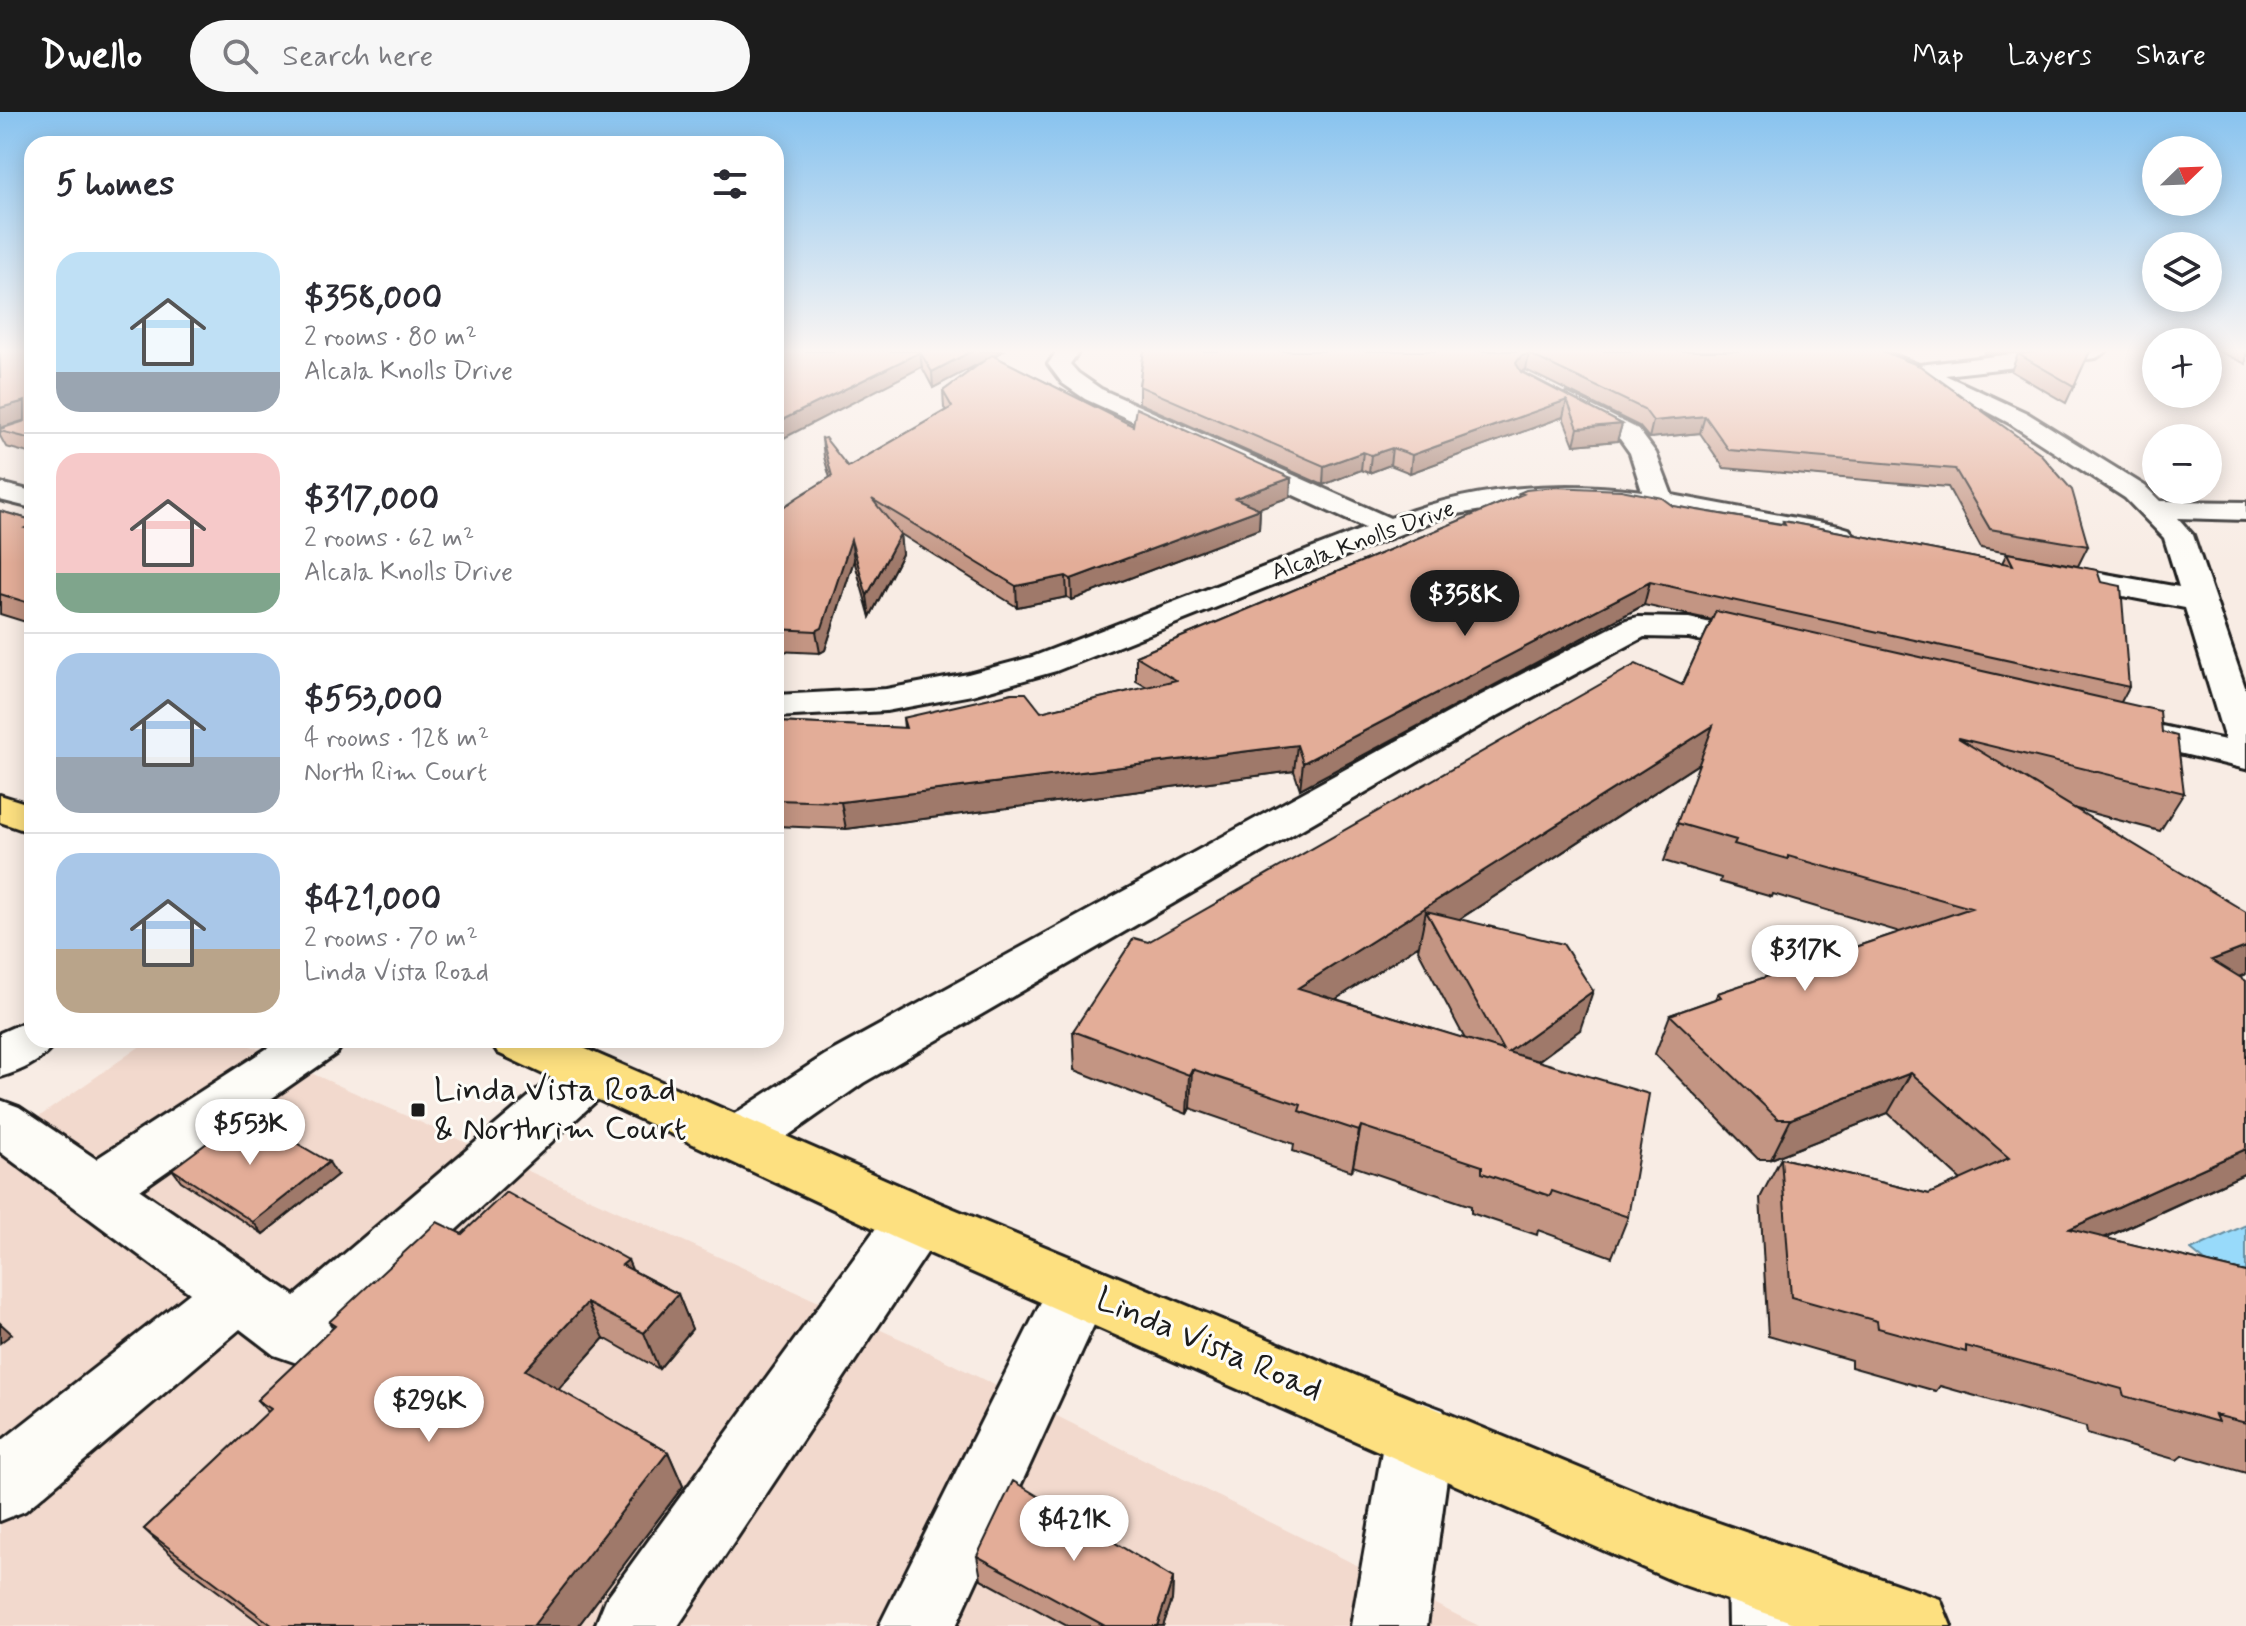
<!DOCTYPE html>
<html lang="en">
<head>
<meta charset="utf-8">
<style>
  :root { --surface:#fff; --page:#f7f7f7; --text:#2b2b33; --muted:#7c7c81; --line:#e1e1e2; --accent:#1c1c1c }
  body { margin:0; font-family:Mynerve,sans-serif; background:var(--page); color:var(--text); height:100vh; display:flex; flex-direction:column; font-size:30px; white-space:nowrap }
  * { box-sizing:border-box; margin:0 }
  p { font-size:26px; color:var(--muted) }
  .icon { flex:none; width:44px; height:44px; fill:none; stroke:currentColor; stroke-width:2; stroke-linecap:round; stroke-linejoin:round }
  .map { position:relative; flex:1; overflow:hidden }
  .panel { position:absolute; left:24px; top:24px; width:760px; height:912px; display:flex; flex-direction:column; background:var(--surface); border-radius:24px; box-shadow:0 4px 20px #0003 }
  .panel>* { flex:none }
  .needle { width:52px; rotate:67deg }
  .tools { position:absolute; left:2142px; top:24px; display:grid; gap:16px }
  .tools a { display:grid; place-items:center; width:80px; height:80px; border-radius:50%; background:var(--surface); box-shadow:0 4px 20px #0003; font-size:40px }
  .price { position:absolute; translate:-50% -68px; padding:0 18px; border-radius:28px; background:#fff; color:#222; font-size:26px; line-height:52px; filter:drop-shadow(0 2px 4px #0008) }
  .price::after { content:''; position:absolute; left:50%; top:48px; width:24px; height:18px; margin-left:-12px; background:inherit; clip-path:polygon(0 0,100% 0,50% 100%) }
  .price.selected { background:var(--accent); color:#fff }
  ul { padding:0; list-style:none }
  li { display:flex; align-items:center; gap:24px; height:200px; padding:0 32px }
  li+li { border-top:2px solid var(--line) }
  li span { display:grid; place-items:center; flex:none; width:224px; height:160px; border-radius:24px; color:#555 }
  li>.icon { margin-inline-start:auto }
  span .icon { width:96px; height:96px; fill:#fffc; stroke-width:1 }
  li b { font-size:34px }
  h2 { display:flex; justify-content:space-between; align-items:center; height:96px; padding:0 32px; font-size:34px }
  header { display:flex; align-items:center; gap:48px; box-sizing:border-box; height:112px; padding:0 40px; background:var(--accent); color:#fff }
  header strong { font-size:38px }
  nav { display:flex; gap:44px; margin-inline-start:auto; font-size:28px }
  .search { width:560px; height:72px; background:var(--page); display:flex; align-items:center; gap:20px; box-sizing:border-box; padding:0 28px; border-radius:44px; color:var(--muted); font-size:30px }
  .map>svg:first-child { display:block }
</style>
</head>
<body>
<header>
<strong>Dwello</strong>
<div class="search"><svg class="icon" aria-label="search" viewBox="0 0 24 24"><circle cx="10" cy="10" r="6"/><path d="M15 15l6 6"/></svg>Search here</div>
<nav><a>Map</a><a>Layers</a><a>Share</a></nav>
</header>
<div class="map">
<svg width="2246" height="1514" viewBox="0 0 2246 1514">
  <rect width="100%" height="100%" fill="#f8ece4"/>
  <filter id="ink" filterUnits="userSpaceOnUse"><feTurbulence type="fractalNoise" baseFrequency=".0125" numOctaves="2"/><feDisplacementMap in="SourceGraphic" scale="16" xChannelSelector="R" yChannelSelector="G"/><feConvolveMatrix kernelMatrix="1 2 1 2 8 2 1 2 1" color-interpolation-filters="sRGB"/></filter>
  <g filter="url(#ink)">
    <path fill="#f2d9cd" d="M149 928H238L914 1233 1479 1514H0V1032Z"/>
    <path fill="#98dafa" stroke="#668ea1" stroke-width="2" d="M2246 1113V1183L2191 1138Z"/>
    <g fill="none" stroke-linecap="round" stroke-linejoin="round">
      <g stroke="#1c1c1c" stroke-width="6">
        <path id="minor" d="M1057 239H1079L1070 252 1078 261 1101 277 1390 406C1471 375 1557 368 1642 379L1630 341 1620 327 1560 294 1556 289 1560 284 1568 282 1638 317 1656 341 1672 383 1839 414 1849 417 1854 423 1849 429 1839 432C1752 415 1663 391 1573 390 1531 389 1488 397 1446 404L1056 559 972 583 886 599 776 605V583L886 577 968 562 1032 545 1365 416 1085 287 1062 271 1048 252Z
          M1853 239H1884L1919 253 2037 239H2107L2096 246 1945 263 2027 301 2145 374 2160 389 2246 390V408L2178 406 2193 423 2246 578V657L2108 624 2102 616 2108 608 2121 605 2225 628 2185 496 2061 472 2050 470 2045 463 2050 456 2061 454 2179 475 2164 426 2125 386 2009 311 1962 286 1856 244Z
          M0 371 32 379V396L0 388Z
          M1638 505 1689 506 1778 526 1783 533 1778 540 1766 543 1689 526 1644 525 1492 607 863 971 759 1044 739 1050 719 1044 711 1028 719 1012 825 943 1466 591 1626 508Z
          M32 907V928H57C45 948 22 959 0 965V921Z
          M280 928H345L337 941 140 1078 295 1184 572 948 591 942 610 948 617 962 610 976 320 1243 297 1251 274 1243 240 1217 25 1399 0 1409V1330L190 1181 0 1040V988L19 995 96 1047Z
          M916 1083 937 1090 946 1108 937 1126 678 1514H595L606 1487 895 1090Z
          M1079 1150 1101 1158 1110 1178 956 1514H879L1057 1158Z
          M1419 1289 1443 1298 1453 1322 1427 1514H1351L1385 1322 1395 1298Z
          M1764 1426 1790 1437 1801 1463 1804 1514H1728L1727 1463 1738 1437Z"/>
      </g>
      <g stroke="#1c1c1c" stroke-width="6">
        <path id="major" d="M0 683 32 693V721L0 710Z
          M490 928H565L937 1090 1678 1397 1940 1487 1951 1514H1803L1678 1471 895 1126 498 941Z"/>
      </g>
      <use href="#minor" fill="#fdfcf7" fill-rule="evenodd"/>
      <use href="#major" fill="#fde080" fill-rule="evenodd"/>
    </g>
    <path fill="#c39583" stroke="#1c1c1c" stroke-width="2" fill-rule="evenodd" d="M32 239V342L6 335 0 324V317L25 309Z
      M776 239H1003L994 244 1133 314 1291 366 1290 385 1258 396 1260 397 1259 417 1072 488 1067 485 1017 495 899 421 900 422 902 442 870 505 854 448 825 538 820 541 776 539V400L830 366 824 345 822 327 848 355 946 298 944 296 943 279 983 249 933 276 922 255Z
      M1144 239H1882L2088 434 2078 454 1981 436 1948 375 1724 356 1700 321 1649 326 1639 314 1526 258 1521 259 1622 312 1617 329 1574 333 1563 305 1410 361 1390 353 1369 361 1361 358 1323 373 1139 291V274Z
      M2090 239 2066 291 2011 259 2018 242Z
      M2218 239H2246V252Z
      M1519 381 1673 394 1782 412 1783 409 2002 451 2007 441 2129 575 2121 590 2162 620 2184 681 2160 719 2076 697 2240 865 2246 869V1061L2105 1126 2246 1160V1361L2183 1343 2177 1348 2087 1322 2086 1315 1940 1274 1936 1279 1851 1255V1248L1768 1224 1760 1086 1781 1046 1929 1082 1961 1068 1888 1001 1771 1047H1758L1655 942 1670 903 1715 887 1718 881 1900 820 1773 782 1772 785 1720 770 1721 766 1664 749 1700 651 1460 807 1580 918 1538 949 1628 1105 1612 1145 1538 1118 1537 1123 1471 1101V1094L1353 1054 1352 1059 1293 1039 1294 1032 1190 996 1187 1002 1075 958 1073 919 1148 830 1682 573 1712 508 1644 493 1300 677 1294 659 846 717 776 714V610L904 616 903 606 1041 600 1147 575 1136 569V544L1518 384ZM1419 833 1418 838 1465 927 1336 887Z
      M0 399 32 408V512L0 502Z
      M172 1057 337 1063 263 1122 181 1069Z
      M462 1122 632 1158 678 1182 692 1217 659 1257 604 1226 558 1278 668 1340 683 1374 578 1514H264L179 1450 144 1417 268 1300 257 1288 333 1216 329 1210Z
      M977 1444 1173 1466 1172 1488 1163 1514H1067L981 1467Z"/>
    <path fill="#9f796a" stroke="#1c1c1c" stroke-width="2" d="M972 239H1003L933 276 932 260Z
      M1985 239H2010L1984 242Z
      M920 240 922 255 776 330V311Z
      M1529 242 1526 258 1518 260 1516 251 1521 244Z
      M1567 288 1563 305 1410 361 1412 343Z
      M25 289 32 306 0 316V296Z
      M1705 304 1700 321 1649 326 1653 309Z
      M1622 312 1617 329 1574 333 1578 316Z
      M1392 336 1390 353 1369 361 1371 343Z
      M1363 340 1361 358 1323 373 1324 354Z
      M1291 366 1290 385 1234 405 1235 386Z
      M1260 397 1259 417 1072 488 1071 467Z
      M900 422 902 442 870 505 867 484Z
      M851 428 854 448 825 538 820 541 816 519Z
      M1066 464 1067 485 1017 495 1016 474Z
      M1650 470 1644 493 1300 677 1303 651Z
      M1713 614 1701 650 1438 821 1426 799 1419 833 1293 915 1298 876Z
      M1297 633 1294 659 846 717 841 690Z
      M2246 835V862L2183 887 2212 848Z
      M1593 879 1580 918 1496 979 1508 940Z
      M1192 957 1190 996 1187 1002 1189 963Z
      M1911 961 1888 1001 1771 1047 1791 1007Z
      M1361 1014 1352 1059 1359 1019Z
      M2246 1037V1061L2038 1156 2069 1117Z
      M329 1050 337 1063 263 1122 253 1110Z
      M628 1148 643 1184 622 1153Z
      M678 1182 692 1217 659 1257 644 1221Z
      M587 1191 604 1226 544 1293 525 1258Z
      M0 1211 12 1222 0 1231Z
      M668 1340 683 1374 578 1514H533Z
      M1173 1466 1172 1488 1163 1514H1157Z"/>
    <path fill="#e3ad98" stroke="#1c1c1c" stroke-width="2" d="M0 239H32V327L0 319V317L25 309V289L0 296Z
      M776 239H972L932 260 920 240 776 311Z
      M1144 239H1882L1920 254 2039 340 2072 378 2088 434 1990 417 1955 357 1729 338 1705 304 1653 309 1644 297 1529 242 1521 244 1516 251 1521 260 1622 312 1578 316 1567 288 1412 343 1392 336 1371 343 1363 340 1324 354 1139 274Z
      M2048 239H2090L2074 274 2018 242Z
      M992 243 1133 314 1136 296 1291 366 1235 386 1260 397 1071 467 1066 464 1016 474 872 387 900 422 867 484 851 428 822 516 816 519 776 517V400L798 385 832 364 822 327 825 326 848 355 952 295 943 279Z
      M1554 375 1621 378 1662 386 1673 394 1785 413 1783 409 2013 453 2007 441 2097 458 2101 470 2121 474 2129 575 1650 470 1303 651 1297 633 841 690 776 688V610L906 616 903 606 1012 581H1026L1041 600 1176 568 1136 544 1523 382 1519 381 1526 378Z
      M0 399 32 408V413L25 416 32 418V492L0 482Z
      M1716 499 2160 599 2162 620 2177 624 2184 681 1958 626 2246 800V835L2212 848 2246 869V1037L2069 1117 2246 1160V1311L2215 1303 2218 1310 2124 1284 2122 1277 1966 1234V1240L1878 1216 1877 1209 1791 1185 1781 1046 1929 1082 2009 1046 1911 961 1791 1007H1778L1670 903 1721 885 1718 881 1971 796 1788 744V747L1734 732 1736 728 1677 711 1713 614 1298 876 1503 938 1426 799 1563 832 1593 879 1508 940 1649 982 1628 1105 1552 1079 1550 1084 1482 1061V1054L1361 1014 1359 1019 1299 999 1301 993 1192 957 1189 963 1073 919 1134 826 1148 830 1636 552 1682 573Z
      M246 1002 329 1050 253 1110 172 1057Z
      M506 1080 628 1148 622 1153 678 1182 644 1221 587 1191 525 1258 668 1340 533 1514H273L144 1417 271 1297 257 1288 335 1214 329 1210 437 1110 462 1122Z
      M1013 1369 1173 1466 1157 1514H1105L977 1444Z"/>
  </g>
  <linearGradient id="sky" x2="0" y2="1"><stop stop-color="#88c3ef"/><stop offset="0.53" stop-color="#fcf6f3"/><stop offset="1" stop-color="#fcf6f3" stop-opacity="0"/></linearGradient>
  <rect width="2246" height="451" fill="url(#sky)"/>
  <rect fill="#1c1c1c" stroke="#fdfcf7" stroke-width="3" x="410" y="990" width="16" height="16" rx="4"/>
  <g text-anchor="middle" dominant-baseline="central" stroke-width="6" stroke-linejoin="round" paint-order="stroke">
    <g font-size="24" fill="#1c1c1c" stroke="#fdfcf7">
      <text transform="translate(1363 429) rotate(-20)">Alcala Knolls Drive</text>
    </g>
    <g font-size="34" fill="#1c1c1c" stroke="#fdfcf7" text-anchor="start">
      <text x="434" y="978">Linda Vista Road<tspan x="434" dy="39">&amp; Northrim Court</tspan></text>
    </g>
    <g font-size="34" fill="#1c1c1c" stroke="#fdfcf7">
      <text transform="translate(1209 1233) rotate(23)">Linda Vista Road</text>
    </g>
  </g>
</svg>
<div class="tools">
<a><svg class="needle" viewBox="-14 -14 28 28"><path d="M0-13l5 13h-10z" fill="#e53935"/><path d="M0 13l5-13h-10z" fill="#7c7c81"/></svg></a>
<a><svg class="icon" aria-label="layers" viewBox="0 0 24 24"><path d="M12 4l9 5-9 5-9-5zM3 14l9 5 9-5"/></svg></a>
<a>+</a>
<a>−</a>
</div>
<b class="price selected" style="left:1465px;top:526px">$358K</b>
<b class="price" style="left:1805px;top:881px">$317K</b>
<b class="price" style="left:250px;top:1055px">$553K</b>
<b class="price" style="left:429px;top:1332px">$296K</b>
<b class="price" style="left:1074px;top:1451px">$421K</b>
<section class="panel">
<h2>5 homes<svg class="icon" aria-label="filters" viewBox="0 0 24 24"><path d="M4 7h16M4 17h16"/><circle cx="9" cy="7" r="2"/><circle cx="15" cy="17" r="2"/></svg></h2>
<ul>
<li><span style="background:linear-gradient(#bfe0f5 75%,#9aa5b1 0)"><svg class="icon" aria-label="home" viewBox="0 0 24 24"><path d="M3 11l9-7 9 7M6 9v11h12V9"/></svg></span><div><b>$358,000</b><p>2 rooms · 80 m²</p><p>Alcala Knolls Drive</p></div></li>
<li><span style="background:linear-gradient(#f6c9c9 75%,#7fa58c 0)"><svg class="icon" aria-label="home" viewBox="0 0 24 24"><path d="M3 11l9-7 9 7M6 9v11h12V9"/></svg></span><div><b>$317,000</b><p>2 rooms · 62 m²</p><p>Alcala Knolls Drive</p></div></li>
<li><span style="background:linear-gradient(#a9c7e8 65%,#9aa5b1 0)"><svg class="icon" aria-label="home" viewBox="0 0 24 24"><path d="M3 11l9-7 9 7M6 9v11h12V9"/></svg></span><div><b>$553,000</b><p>4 rooms · 128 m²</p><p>North Rim Court</p></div></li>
<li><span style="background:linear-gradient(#a9c7e8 60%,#b9a48a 0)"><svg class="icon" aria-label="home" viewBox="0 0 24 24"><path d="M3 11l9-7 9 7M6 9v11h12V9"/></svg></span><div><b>$421,000</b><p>2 rooms · 70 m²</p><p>Linda Vista Road</p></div></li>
</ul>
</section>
</div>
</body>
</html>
